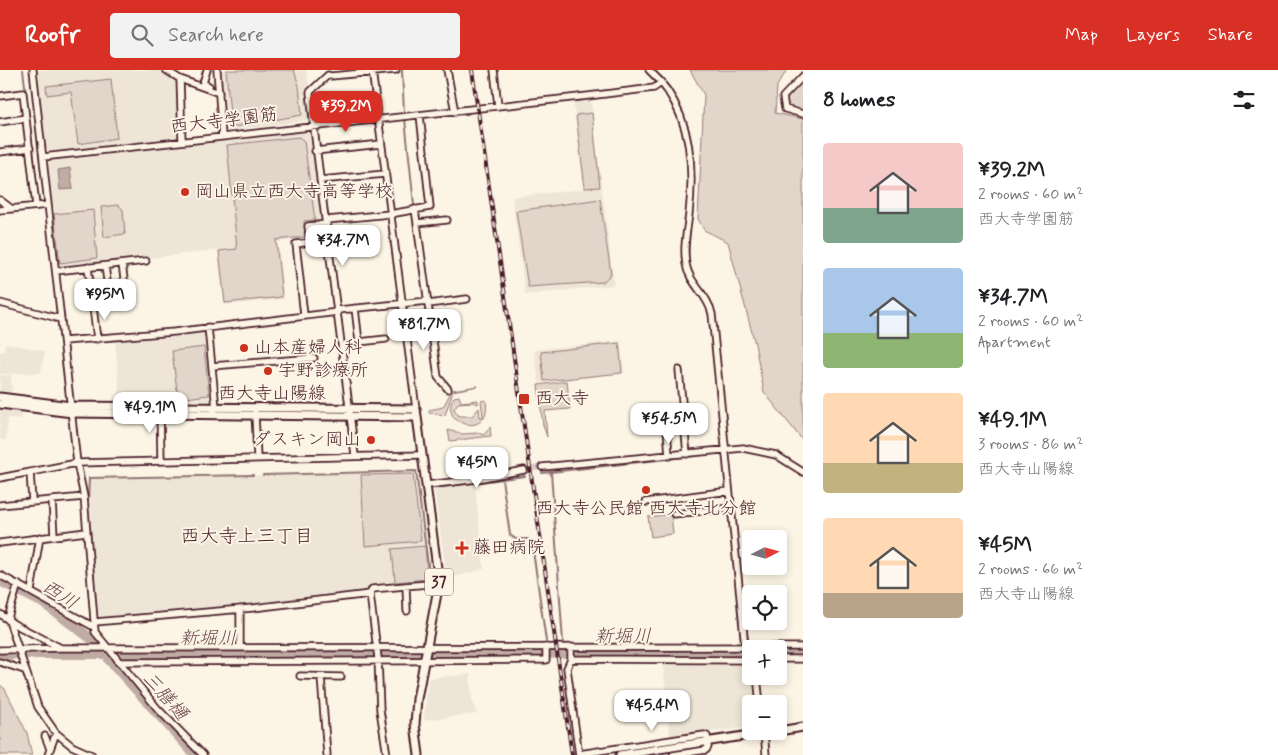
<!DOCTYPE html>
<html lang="en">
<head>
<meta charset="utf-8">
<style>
  :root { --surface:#fff; --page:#f2f2f2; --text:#202124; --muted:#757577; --accent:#d93025 }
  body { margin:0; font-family:Mynerve,"Klee One",sans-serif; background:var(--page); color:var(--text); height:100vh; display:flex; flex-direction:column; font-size:19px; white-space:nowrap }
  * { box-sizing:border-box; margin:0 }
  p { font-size:16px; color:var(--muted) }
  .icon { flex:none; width:28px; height:28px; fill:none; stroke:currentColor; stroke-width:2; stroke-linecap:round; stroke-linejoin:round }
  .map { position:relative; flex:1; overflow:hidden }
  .side { display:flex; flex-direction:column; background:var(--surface); width:475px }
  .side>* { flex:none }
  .needle { width:32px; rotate:84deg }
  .controls { position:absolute; left:742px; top:460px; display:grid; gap:10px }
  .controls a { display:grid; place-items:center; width:45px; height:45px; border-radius:5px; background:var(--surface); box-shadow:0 2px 8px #0003; font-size:25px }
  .price { position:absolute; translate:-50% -42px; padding:0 11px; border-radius:10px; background:#fff; color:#222; font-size:16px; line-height:32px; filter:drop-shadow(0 1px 2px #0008) }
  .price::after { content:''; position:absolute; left:50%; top:30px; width:15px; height:11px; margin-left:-8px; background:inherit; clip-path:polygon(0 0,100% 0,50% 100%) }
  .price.current { background:var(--accent); color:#fff }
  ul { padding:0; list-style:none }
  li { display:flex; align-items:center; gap:15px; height:125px; padding:0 20px }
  li span { display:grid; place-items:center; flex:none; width:140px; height:100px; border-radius:5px; color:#555 }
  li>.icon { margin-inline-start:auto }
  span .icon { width:60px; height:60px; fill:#fffc; stroke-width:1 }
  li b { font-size:21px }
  h2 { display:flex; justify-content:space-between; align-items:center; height:60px; padding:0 20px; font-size:21px }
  header { display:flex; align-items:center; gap:30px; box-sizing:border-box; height:70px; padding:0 25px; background:var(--accent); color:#fff }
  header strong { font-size:24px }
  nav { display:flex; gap:28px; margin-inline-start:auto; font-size:18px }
  .search { width:350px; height:45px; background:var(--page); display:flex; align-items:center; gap:12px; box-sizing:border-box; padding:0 18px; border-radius:5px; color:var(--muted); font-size:19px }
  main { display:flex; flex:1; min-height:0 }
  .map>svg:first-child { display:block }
</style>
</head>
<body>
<header>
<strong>Roofr</strong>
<div class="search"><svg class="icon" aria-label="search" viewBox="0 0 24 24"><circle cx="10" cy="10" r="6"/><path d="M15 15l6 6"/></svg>Search here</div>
<nav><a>Map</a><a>Layers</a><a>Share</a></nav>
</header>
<main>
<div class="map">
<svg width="803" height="685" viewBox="0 0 803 685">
  <rect width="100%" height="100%" fill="#fcf5e5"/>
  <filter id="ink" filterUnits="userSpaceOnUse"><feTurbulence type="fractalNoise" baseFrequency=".02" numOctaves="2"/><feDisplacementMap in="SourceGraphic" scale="10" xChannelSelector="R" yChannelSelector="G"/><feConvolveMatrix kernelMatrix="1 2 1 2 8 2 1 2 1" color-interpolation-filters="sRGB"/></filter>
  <g filter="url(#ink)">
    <path fill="#eee5d7" d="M37 0H164L179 11 181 67 50 82 46 78Z
      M221 0H306L309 14 314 15 308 22 312 50 228 61 226 59Z
      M589 30 591 31 614 215 525 225 512 127 584 119 573 31Z
      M310 60 324 150 306 154 307 168 278 172 284 229 224 235 218 180 60 199 47 95 50 91Z
      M205 261 211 331 120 330 115 271Z
      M621 271 624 303 539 313 534 280Z
      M5 273 45 281 41 303 0 304V281L4 282Z
      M11 305 12 322 0 321V305Z
      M0 339 22 342 21 349 8 348 6 370H0Z
      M415 402 430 510 369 516 366 521 269 533 99 548 97 545 89 465V409Z
      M475 414 484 499 447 509 434 418Z
      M751 592 755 634H751V657L670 667 663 593Z
      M470 604 472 630 477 644 424 650 428 608Z"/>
    <path fill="#e2d5ca" stroke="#967a7a" d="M226 0H294L299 16 302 45 234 57 231 55Z
      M690 0H787L777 16 775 43 803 49V371L764 322 755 274 728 172 704 160 698 149 704 25Z
      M111 9 117 68 78 74 71 22 47 25 46 16Z
      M803 12V42L789 39 786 35 789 24Z
      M592 43 600 117 585 118 576 45Z
      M299 67 304 71 315 150 304 151 305 167 276 170 282 227 225 233 219 181 237 179 227 75Z
      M600 129 611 204 603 212 528 217 516 141Z
      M119 135 123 140 125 164 104 167 101 137Z
      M93 140 97 188 60 193 54 144Z
      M619 273 622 303 544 311 541 282Z
      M204 277 209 325 178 329 172 281Z
      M567 311 570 339 545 341 547 367 543 355 538 315Z
      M478 316 453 321 445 345 429 343V340L443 337 452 320Z
      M459 326 461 332 478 330V334L473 332 458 333 454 339 459 346H472L479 338 480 347H483L481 331 486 330C490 353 472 362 454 348 450 342 449 333 454 327Z
      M490 357 491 366 450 371 448 360 462 364 478 363 484 365Z
      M413 404 421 471 365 476 361 405Z
      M671 444 673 464 651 467 648 447Z
      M425 476 428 509 395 512 392 479Z
      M0 615 5 619 27 663 32 685H0Z"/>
    <path fill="#c0aca5" stroke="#917474" d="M70 98 73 119 60 120 58 100Z"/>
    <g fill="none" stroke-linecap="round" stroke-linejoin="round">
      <path stroke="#917474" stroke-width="2" d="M23 0 26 24
        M402 0 404 43
        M489 40 580 30
        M441 46 468 44
        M427 47H429
        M414 135 405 49 416 48
        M411 236 426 233
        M371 239 393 238
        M340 243 348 242
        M49 248 55 252
        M88 272 110 270
        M551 402 563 572
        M542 403 720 383
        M263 405 416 401 430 511
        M502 409 510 465 516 469H528L532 474 546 571
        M436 418 525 406
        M88 431 89 408 253 405
        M738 478 748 573
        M93 568V569
        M563 580 564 584
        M374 581V584"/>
      <path stroke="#c0aca5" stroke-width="10" d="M0 511 43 533 97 573
        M779 583H803
        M434 584 751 583
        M0 587 15 584H417
        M109 590 195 685"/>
      <path stroke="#d8cac0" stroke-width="5.5" stroke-dasharray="5.5 3" stroke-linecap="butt" d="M524 400 542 397"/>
      <g stroke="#4a1f2b" stroke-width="9">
        <path id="minor" d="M33 0 77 393 422 385
          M166 0 180 9 219 23
          M207 0 203 13 209 16
          M217 0 222 66
          M372 0 416 339
          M447 0 455 42
          M494 0 498 36
          M649 0C690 36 695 92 689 144 687 161 683 177 686 194 689 214 708 224 712 244L745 577
          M803 6 783 27 785 39 803 44
          M180 9 182 71
          M0 26 23 23 36 136
          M0 52 26 48
          M315 81 381 74
          M0 82 30 78
          M43 87 588 26 654 18 662 12
          M320 110 385 104
          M0 130 12 139
          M415 139 438 307 448 319
          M0 140 48 135
          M327 150 390 144 430 137 420 45
          M417 153 447 150
          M105 196 110 233
          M88 197 97 269
          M56 201 146 191
          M0 233 61 249
          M93 234 127 231 122 194
          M428 234 467 229
          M355 238 359 272 386 269
          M338 240 428 231
          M304 245 296 174 310 172 308 156 327 154
          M208 257 216 338 214 341
          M64 271 174 262 338 242
          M212 296 314 288
          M679 300 687 384
          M160 340 161 390
          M255 343 257 388
          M666 345 669 386
          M355 386C341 265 323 143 310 22L328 5 331 6 396 0
          M542 397 743 378 776 385 803 402
          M30 402 32 431
          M0 408 77 393 84 427 95 562 158 639 203 685
          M427 415 477 409 524 400
          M52 430 54 466
          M646 432 729 421
          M0 435 84 427
          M674 444 731 438
          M0 473 86 462
          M0 505 94 557
          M18 514 8 548 38 637 56 663 72 676 92 685
          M406 516 407 541
          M31 521 40 467
          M370 524 378 588 380 640 387 685
          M240 539V578
          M0 544 14 554 61 578 803 577
          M95 552 253 538 370 524 372 519 439 513
          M571 577V589L567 598 579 685
          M0 580 59 578
          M571 589 751 590
          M779 589H803
          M0 592 24 600
          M118 592 546 590V577
          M300 606 341 607
          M757 606 760 634
          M321 607 327 685
          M764 661 766 685
          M45 666 50 679
          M579 684 704 665 707 666 708 677 706 680 673 685
          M48 685 56 663"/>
      </g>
      <g stroke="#4a1f2b" stroke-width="11">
        <path id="major" d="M0 327 71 336 416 339 439 513 417 629 415 654 419 685
          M0 334 72 343 417 347
          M779 661 803 657
          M620 685 776 661"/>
      </g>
      <use href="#minor" stroke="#fcf5e5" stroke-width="5.5"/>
      <use href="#major" stroke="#fcf5e5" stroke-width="7"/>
      <g stroke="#4a1f2b" stroke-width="4">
        <path id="rail" d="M472 0 572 685"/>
      </g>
      <use href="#rail" stroke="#fcf5e5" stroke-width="2" stroke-dasharray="5.5" stroke-linecap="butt"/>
    </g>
  </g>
  <g fill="#c8321e" stroke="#fcf5e5" stroke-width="2">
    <circle cx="185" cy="122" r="5"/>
    <circle cx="244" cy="278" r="5"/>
    <circle cx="268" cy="301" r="5"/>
    <rect x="518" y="323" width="12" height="12" rx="2.5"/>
    <circle cx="371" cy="370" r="5"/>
    <circle cx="646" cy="420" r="5"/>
    <path d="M459.5 470.5h5v5h5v5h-5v5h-5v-5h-5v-5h5z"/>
  </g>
  <g text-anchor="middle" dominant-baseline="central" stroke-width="4" stroke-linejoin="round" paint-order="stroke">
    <rect fill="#fcf5e5" stroke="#7f5f63" stroke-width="1" x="425" y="498.5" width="28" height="27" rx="4"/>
    <g font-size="16" font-weight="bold" fill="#4a1f2b">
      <text x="439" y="512">37</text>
    </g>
    <g font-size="18" fill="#4a1f2b" stroke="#fcf5e5">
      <text transform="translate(224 51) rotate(-7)">西大寺学園筋</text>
      <text x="272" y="324">西大寺山陽線</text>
    </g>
    <g font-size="18" fill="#4a1f2b" stroke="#fcf5e5" text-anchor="start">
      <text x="195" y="122">岡山県立西大寺高等学校</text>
      <text x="254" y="278">山本産婦人科</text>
      <text x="278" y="301">宇野診療所</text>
      <text x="535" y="329">西大寺</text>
      <text x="361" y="370" text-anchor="end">ダスキン岡山</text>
      <text x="646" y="439" text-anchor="middle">西大寺公民館 西大寺北分館</text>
      <text x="473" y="478">藤田病院</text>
    </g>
    <g font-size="19" fill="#4a1f2b" stroke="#fcf5e5">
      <text x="247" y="466">西大寺上三丁目</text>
    </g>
    <g font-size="19" font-style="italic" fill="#6d4950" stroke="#fcf5e5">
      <text transform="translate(60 525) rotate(33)">西川</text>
      <text x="623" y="566">新堀川</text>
      <text x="208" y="568">新堀川</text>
      <text transform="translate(165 626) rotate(48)">三膳樋</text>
    </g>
  </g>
</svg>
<div class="controls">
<a><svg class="needle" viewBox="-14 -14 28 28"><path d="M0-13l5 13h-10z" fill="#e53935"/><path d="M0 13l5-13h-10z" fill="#757577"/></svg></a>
<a><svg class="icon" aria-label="locate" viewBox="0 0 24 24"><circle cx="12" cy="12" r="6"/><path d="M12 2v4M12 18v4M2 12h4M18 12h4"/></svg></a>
<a>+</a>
<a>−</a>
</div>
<b class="price current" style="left:346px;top:63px">¥39.2M</b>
<b class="price" style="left:343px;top:197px">¥34.7M</b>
<b class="price" style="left:105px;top:251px">¥95M</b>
<b class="price" style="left:424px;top:281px">¥81.7M</b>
<b class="price" style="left:150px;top:364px">¥49.1M</b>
<b class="price" style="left:669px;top:375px">¥54.5M</b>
<b class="price" style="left:477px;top:419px">¥45M</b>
<b class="price" style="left:652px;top:662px">¥45.4M</b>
</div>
<section class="side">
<h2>8 homes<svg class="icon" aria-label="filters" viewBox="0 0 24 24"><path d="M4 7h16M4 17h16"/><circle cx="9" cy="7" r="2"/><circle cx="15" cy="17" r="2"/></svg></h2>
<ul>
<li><span style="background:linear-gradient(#f6c9c9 65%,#7fa58c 0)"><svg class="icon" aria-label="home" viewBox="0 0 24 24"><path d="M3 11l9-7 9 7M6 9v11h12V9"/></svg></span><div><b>¥39.2M</b><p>2 rooms · 60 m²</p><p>西大寺学園筋</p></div></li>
<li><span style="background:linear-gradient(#a9c7e8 65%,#8fb573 0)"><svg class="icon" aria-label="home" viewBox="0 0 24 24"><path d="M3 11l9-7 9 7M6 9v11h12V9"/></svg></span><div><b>¥34.7M</b><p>2 rooms · 60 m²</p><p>Apartment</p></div></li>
<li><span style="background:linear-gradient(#ffd9b3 70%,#c2b280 0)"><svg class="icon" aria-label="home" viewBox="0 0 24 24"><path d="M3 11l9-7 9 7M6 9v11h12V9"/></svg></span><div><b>¥49.1M</b><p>3 rooms · 86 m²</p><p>西大寺山陽線</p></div></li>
<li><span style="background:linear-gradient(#ffd9b3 75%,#b9a48a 0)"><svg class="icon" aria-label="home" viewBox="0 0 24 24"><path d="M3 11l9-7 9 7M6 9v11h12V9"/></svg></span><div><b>¥45M</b><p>2 rooms · 66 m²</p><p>西大寺山陽線</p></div></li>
</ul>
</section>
</main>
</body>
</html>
